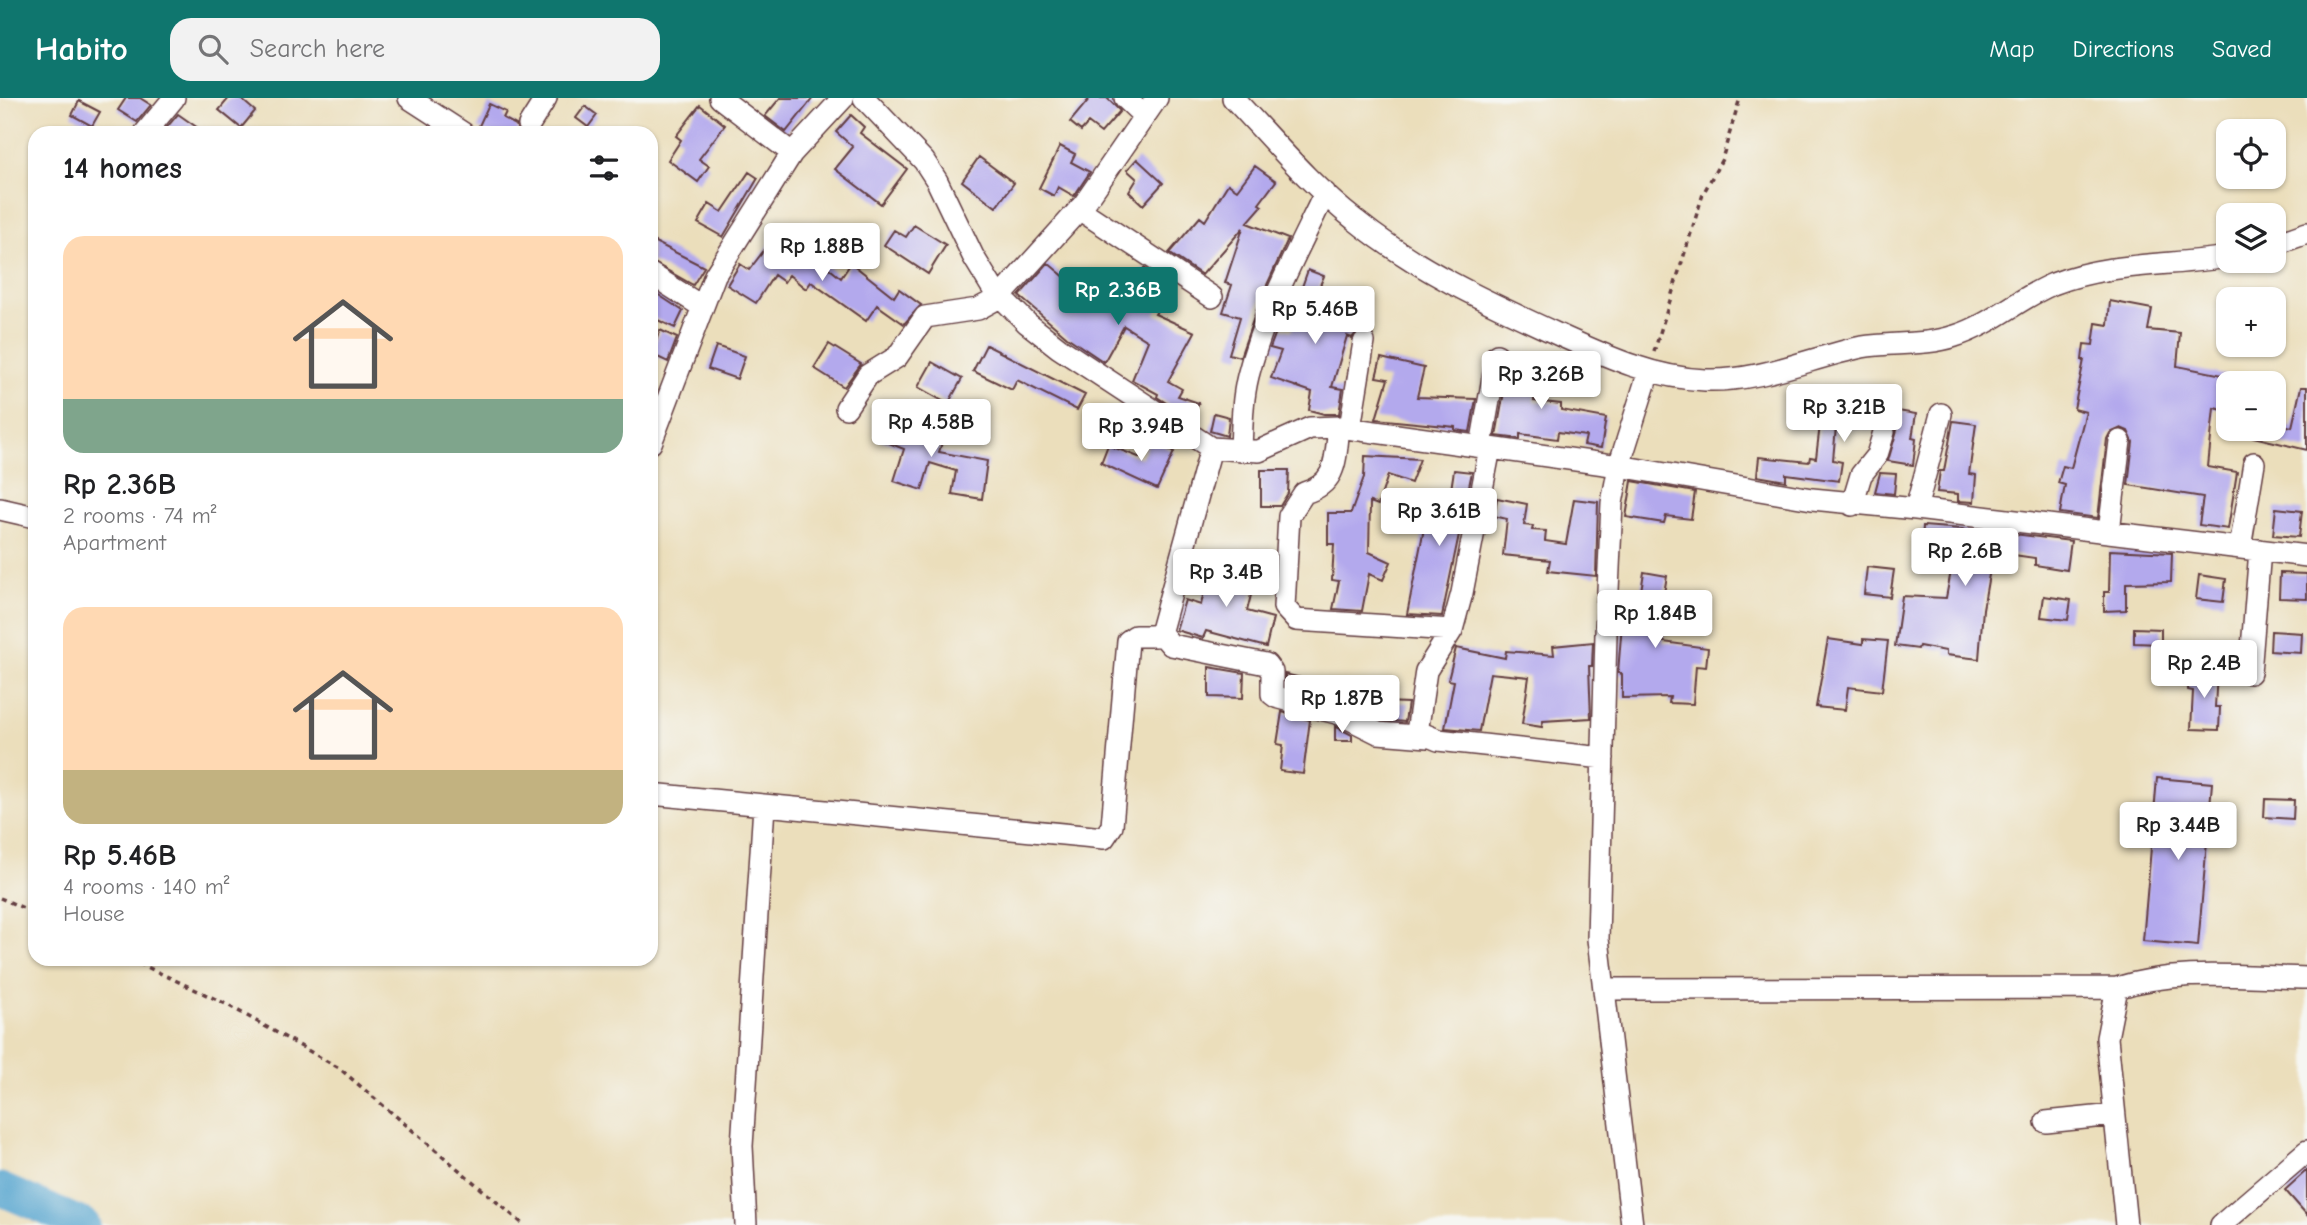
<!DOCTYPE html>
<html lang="en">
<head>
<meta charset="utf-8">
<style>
  :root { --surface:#fff; --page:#f2f2f2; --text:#202124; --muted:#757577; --accent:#0f766e }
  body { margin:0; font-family:"Comic Neue",sans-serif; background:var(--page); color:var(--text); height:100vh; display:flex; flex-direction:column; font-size:26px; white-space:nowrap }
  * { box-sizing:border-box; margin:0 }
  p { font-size:23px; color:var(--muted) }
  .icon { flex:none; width:38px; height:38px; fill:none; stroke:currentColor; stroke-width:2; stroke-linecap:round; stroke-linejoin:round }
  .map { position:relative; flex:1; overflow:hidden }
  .details { position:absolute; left:28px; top:28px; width:630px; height:840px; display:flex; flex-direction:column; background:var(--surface); border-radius:21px; box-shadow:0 2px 5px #0004 }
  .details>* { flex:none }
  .tools { position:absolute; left:2216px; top:21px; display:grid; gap:14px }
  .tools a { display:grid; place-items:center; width:70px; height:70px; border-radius:14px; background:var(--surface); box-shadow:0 2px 5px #0004; font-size:35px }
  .price { position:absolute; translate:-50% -60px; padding:0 16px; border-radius:7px; background:#fff; color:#222; font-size:23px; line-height:46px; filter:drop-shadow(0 2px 4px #0008) }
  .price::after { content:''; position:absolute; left:50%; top:42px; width:21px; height:16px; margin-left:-10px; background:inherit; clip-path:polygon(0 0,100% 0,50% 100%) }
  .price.current { background:var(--accent); color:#fff }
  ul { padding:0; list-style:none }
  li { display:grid; align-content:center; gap:14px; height:371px; padding:0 35px }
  li span { display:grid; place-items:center; height:217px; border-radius:21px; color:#555 }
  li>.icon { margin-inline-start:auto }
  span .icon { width:126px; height:126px; fill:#fffc; stroke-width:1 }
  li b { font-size:30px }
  h2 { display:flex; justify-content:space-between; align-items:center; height:84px; padding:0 35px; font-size:30px }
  header { display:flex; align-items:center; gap:42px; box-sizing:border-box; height:98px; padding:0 35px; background:var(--accent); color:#fff }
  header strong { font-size:33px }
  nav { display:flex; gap:38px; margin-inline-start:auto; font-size:24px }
  .search { width:490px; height:63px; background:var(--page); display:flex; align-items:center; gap:18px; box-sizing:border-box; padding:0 24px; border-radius:21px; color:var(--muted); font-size:26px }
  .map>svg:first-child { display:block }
</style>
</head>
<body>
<header>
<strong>Habito</strong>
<div class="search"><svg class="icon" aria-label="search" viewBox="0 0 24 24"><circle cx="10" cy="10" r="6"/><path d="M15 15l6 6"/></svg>Search here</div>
<nav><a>Map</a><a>Directions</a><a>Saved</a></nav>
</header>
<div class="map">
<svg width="2307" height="1127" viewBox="0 0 2307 1127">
  <rect width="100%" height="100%" fill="#f6f6f2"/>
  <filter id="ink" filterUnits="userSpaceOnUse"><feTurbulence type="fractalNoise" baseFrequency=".0143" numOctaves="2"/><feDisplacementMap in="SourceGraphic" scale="14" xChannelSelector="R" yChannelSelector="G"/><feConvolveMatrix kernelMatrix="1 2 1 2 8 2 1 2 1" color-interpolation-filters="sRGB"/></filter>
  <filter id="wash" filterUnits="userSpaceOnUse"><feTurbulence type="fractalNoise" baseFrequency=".00686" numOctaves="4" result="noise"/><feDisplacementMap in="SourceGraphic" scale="28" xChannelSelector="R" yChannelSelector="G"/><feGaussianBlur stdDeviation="1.57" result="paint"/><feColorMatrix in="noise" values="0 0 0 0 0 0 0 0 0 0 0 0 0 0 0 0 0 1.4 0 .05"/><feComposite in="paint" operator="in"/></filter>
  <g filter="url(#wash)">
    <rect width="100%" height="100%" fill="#ebdebb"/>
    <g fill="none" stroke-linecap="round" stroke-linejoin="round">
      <path stroke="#55a4cf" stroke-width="33" d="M0 1091 84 1127"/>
    </g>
    <g id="blocks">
      <path fill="#b3a9ed" d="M126 0H140L151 7 137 24 118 12Z
        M229 0H240L255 13 241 30 219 12Z
        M780 0H813L786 34 765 18Z
        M1090 0H1107L1120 13 1101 35 1088 25 1081 33 1070 24Z
        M79 3 100 14 92 28 72 17Z
        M489 6 506 14 503 20 516 27 519 35H489L478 30Z
        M700 7 725 27 699 61 709 68 698 84 668 62 681 42 676 38Z
        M585 8 597 17 588 29 576 20Z
        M178 16 205 35H162Z
        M851 17 864 29 860 35 907 71 881 106 835 71 853 49 836 34Z
        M1060 48 1075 56 1071 64 1090 74 1074 98 1058 89 1054 98 1039 90Z
        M979 59 1014 85 996 109 962 83Z
        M1137 61 1163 85 1143 107 1129 94 1137 81 1127 72Z
        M1255 68 1276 83 1259 106 1262 108 1247 125 1288 141 1260 202 1240 259 1229 256 1240 219 1223 214 1232 187 1225 185 1243 130 1202 177 1169 155 1200 119 1205 123 1228 86 1237 92Z
        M749 74 758 80 723 139 698 125 709 106 722 114Z
        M914 127 946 147 928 176 884 147 894 132 906 139Z
        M651 142 704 169 693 187 651 163Z
        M772 142 801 165 809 154 841 180 851 165 894 199 899 191 921 207 904 226 877 207 866 223 811 184 806 191 789 177 784 184 774 177 756 205 727 187 740 166 749 172Z
        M1048 165 1098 207 1105 196 1122 205 1144 170 1172 189 1155 216 1195 234 1168 283 1182 291 1178 298 1199 305 1191 321 1157 299 1158 296 1132 282 1148 243 1124 228 1104 264 1067 239 1019 198Z
        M1308 172 1324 178 1318 192 1335 197 1331 211 1370 224 1368 232H1359L1352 240 1347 238 1332 289 1343 291 1339 316H1324L1309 312 1312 294 1271 280 1281 253 1270 250 1278 229 1292 233 1301 205 1297 203Z
        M651 192 683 213 675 230 651 219Z
        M2110 203 2152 211 2148 232 2180 235 2177 268 2228 278V313L2214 310 2208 369 2237 374 2228 431 2199 427 2203 399 2128 387 2133 344 2128 333 2121 330 2110 335 2107 341 2098 420 2060 415 2065 387 2058 385 2063 368 2071 370 2086 314 2074 311 2084 262H2082L2084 246 2093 247 2096 225 2108 227Z
        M660 232 677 240 668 264 651 256Z
        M829 246 861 266 844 289 814 270Z
        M986 247 1085 297 1077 312 1017 282 1012 292 973 273Z
        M716 248 745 258 737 281 708 271Z
        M1381 260 1424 270 1417 299 1476 301 1470 334 1455 332V329L1376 321 1388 281 1376 279Z
        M1510 261 1537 263 1534 303 1561 306V312L1606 320 1601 350 1584 347 1586 338 1558 334 1557 341 1520 336V341L1496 338Z
        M932 264 962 281 948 306 918 289Z
        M2301 289H2307V352L2241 336 2242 331H2273V325L2292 329Z
        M1822 310 1892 312 1916 316 1912 340 1916 341 1913 367 1888 363 1897 332 1893 325 1882 321 1871 331 1836 329 1833 362 1842 364 1839 383 1786 376V383L1757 378 1759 359 1809 364 1810 359 1816 360Z
        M890 315 914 325 912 329 944 338 939 354 987 363 982 401 952 396 956 373 930 365 922 392 894 383 904 351 879 341Z
        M1214 315 1229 319 1227 338 1210 333Z
        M1953 323 1976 326 1969 376 1976 377 1974 404 1958 403V396L1937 394 1940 373H1944Z
        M1151 341 1174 354 1157 391 1101 365 1108 347 1141 360Z
        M1365 358 1420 361 1411 385 1388 377 1378 407 1370 404 1369 454 1391 464 1383 482 1369 476 1362 513 1333 511 1339 483 1332 482 1334 446H1328V415H1351L1364 379Z
        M1261 372H1289L1288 395 1280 408H1261Z
        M1454 372 1472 374 1442 518 1407 516 1431 395 1450 398Z
        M1880 375 1896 376 1894 396 1875 394Z
        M1632 383 1695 394 1691 421 1666 418 1664 425 1626 419Z
        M1497 400 1527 406 1524 427 1533 428 1532 432 1546 433 1545 443 1566 446 1574 401 1598 404 1596 478 1548 473 1550 462 1503 457 1507 421 1494 418Z
        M2276 410 2302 413 2299 439 2273 437Z
        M1923 428 1962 431 2013 444 2014 436 2071 443 2067 472 2035 467V460L1993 454 1983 511 1979 561 1946 557V553L1919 548 1918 551 1895 548 1902 498 1946 500 1953 462 1921 460Z
        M2110 452 2172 455 2171 484 2126 485V512L2104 513V494H2109Z
        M1210 467 1256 477 1247 513 1273 520 1266 549 1206 533 1203 540 1176 532 1185 502 1201 507Z
        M1867 469 1894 472 1890 499 1864 496Z
        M1644 474 1667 478 1661 512 1668 513 1663 544 1708 550 1706 569 1696 568 1693 606 1669 605 1670 599 1622 600V576L1618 575 1622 525H1620L1621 503 1639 506Z
        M2280 475 2307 476V501L2279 500Z
        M2199 477 2226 481 2223 504 2196 501Z
        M2044 498 2071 502 2068 522 2041 519Z
        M2134 530 2161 531V546L2134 545Z
        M2271 533 2302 535 2301 555 2270 553Z
        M1828 541 1863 546V541L1888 543 1882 593 1848 589 1845 612 1816 609Z
        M1593 544 1592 568H1589L1591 620 1543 623 1542 629 1522 626 1529 579 1490 575 1479 633 1445 630 1454 583 1448 582 1456 550 1505 560 1506 553 1554 557 1553 548Z
        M1209 569 1244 575 1243 600 1209 599Z
        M2189 572 2217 574 2215 609H2220L2219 632 2191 631 2193 593 2188 592Z
        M1285 576 1313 583 1312 595 1285 588Z
        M1384 604 1408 605 1405 624 1384 622Z
        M1282 614 1310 622 1303 676 1280 673 1283 647 1277 646Z
        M1335 628 1352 637V643H1335Z
        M2157 680 2212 685 2198 848 2143 843Z
        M2265 701 2294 702 2293 721 2264 719Z
        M2307 1072V1117L2285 1092Z"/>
    </g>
  </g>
  <g filter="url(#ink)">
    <use href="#blocks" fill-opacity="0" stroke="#623c41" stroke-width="2"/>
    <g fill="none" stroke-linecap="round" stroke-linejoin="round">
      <g stroke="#623c41" stroke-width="24">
        <path id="minor" d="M409 0 463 35
          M720 0 792 55
          M864 0 924 63 937 83 973 158 993 191 1027 225 1059 250 1211 350 1259 353 1310 330 1339 329 1619 368 1649 273
          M1125 0 1143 17
          M1233 0C1272 41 1310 87 1355 122 1415 171 1487 204 1557 236 1604 257 1652 280 1705 282 1760 284 1809 260 1862 249 1892 244 1925 248 1955 238 1991 227 2019 200 2053 186 2110 164 2169 168 2228 159
          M529 27 546 0
          M145 35 174 0
          M1079 111 1212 199
          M2273 147 2307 135
          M651 176 701 208
          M846 310 868 277 897 259 925 219 978 211 1000 199 1084 106 1157 0
          M1339 329C1335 361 1338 385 1304 395L1289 418 1284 509 1296 522 1452 532
          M1350 330 1364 244
          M651 345 715 177 792 55 843 0
          M1481 348 1497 257
          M1490 350 1462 495 1452 532 1426 573 1418 628 1421 635 1438 642 1603 660
          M1241 353C1242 328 1242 302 1248 278 1264 214 1297 154 1325 95
          M1852 407 1861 377 1877 357 1884 334
          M0 411 35 419
          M1916 411 1941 316
          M2109 434 2120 343
          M2240 450 2254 365
          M1160 534 1171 547 1266 566 1272 574V596L1276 599 1340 616 1378 635 1428 639
          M2250 575 2260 452
          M651 696 1104 740 1112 728 1128 543 1135 538H1155L1161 532 1211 350
          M2117 890 2107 940 2126 1127
          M1604 891 2117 890C2178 870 2243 879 2307 880
          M2046 1024 2114 1017
          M746 1127 742 1048 764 708
          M1632 1127 1598 841 1606 536 1612 405 1619 368 1812 401 1916 411 2307 458
          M2221 1127 2307 1053"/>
      </g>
      <path stroke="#623c41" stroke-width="3.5" stroke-dasharray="5 5" stroke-linecap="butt" d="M1654 254 1703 96 1722 61 1740 0
        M0 800 35 815
        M130 861 226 906 339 970 524 1127"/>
      <use href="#minor" stroke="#fff" stroke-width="21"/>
    </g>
  </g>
</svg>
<div class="tools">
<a><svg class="icon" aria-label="locate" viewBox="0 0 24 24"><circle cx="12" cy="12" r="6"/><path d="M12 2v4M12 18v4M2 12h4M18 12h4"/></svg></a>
<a><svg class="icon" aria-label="layers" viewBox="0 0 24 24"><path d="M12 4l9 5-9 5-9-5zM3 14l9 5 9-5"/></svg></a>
<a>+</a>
<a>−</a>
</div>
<b class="price" style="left:822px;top:185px">Rp 1.88B</b>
<b class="price current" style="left:1118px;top:229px">Rp 2.36B</b>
<b class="price" style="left:1315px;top:248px">Rp 5.46B</b>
<b class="price" style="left:1541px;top:313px">Rp 3.26B</b>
<b class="price" style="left:1844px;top:346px">Rp 3.21B</b>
<b class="price" style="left:931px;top:361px">Rp 4.58B</b>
<b class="price" style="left:1141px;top:365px">Rp 3.94B</b>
<b class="price" style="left:1439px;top:450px">Rp 3.61B</b>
<b class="price" style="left:1965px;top:490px">Rp 2.6B</b>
<b class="price" style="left:1226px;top:511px">Rp 3.4B</b>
<b class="price" style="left:1655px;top:552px">Rp 1.84B</b>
<b class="price" style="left:2204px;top:602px">Rp 2.4B</b>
<b class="price" style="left:1342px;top:637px">Rp 1.87B</b>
<b class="price" style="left:2178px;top:764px">Rp 3.44B</b>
<section class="details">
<h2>14 homes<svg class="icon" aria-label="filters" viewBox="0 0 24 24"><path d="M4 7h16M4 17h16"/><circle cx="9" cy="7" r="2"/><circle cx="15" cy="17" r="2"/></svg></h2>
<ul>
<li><span style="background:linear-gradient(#ffd9b3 75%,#7fa58c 0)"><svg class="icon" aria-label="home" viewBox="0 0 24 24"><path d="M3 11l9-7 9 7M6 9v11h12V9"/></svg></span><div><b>Rp 2.36B</b><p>2 rooms · 74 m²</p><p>Apartment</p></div></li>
<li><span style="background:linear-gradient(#ffd9b3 75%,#c2b280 0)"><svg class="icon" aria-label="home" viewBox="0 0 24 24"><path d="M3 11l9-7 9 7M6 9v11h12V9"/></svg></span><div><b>Rp 5.46B</b><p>4 rooms · 140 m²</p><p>House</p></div></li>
</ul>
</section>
</div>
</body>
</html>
